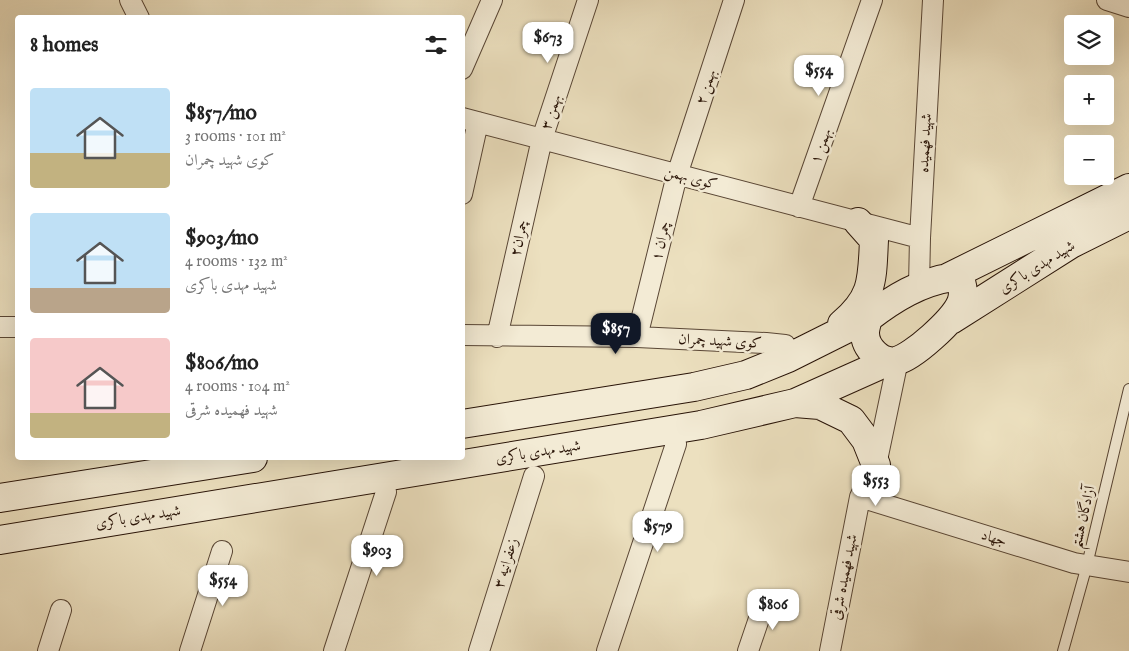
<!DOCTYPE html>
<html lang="en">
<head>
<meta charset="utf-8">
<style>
  :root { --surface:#fff; --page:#f2f2f2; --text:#222; --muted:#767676; --accent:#111827 }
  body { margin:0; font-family:"IM FELL English",Amiri,serif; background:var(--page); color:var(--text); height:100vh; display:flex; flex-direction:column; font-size:19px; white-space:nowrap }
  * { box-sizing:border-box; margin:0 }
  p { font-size:16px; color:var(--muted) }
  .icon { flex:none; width:28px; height:28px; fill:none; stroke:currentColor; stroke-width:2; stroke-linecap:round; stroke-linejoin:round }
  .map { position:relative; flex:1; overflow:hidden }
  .details { position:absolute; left:15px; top:15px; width:450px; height:445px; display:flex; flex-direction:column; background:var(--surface); border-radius:5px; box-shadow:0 5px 20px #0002 }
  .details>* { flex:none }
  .tools { position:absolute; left:1064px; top:15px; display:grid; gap:10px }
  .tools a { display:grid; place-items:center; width:50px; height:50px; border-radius:5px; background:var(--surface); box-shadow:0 5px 20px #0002; font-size:25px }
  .price { position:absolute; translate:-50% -42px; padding:0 11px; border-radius:10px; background:#fff; color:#222; font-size:16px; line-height:32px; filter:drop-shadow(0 1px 2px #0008) }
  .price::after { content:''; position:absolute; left:50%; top:30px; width:15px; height:11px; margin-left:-8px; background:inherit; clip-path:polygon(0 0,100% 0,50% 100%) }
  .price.selected { background:var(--accent); color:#fff }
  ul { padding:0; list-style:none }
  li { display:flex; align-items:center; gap:15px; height:125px; padding:0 15px }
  li span { display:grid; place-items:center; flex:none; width:140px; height:100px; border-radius:5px; color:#555 }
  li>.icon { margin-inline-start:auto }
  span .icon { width:60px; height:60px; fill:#fffc; stroke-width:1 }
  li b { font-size:21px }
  h2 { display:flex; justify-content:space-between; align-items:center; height:60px; padding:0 15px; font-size:21px }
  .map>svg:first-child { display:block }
</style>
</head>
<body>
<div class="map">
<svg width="1129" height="651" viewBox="0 0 1129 651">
  <rect width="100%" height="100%" fill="#ece0bf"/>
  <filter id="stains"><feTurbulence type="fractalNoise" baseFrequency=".004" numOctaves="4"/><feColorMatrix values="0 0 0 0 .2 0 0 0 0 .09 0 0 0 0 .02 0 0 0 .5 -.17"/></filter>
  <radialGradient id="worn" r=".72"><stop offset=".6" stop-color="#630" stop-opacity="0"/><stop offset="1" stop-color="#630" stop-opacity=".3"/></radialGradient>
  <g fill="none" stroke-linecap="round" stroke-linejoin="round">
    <g stroke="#594635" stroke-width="12">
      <path id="lane" d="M1063 651 1087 565 1129 389"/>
    </g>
    <g stroke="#594635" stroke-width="22">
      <path id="street" d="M130 0 139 18
        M1107 0 1129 7
        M462 69 492 0
        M462 118 920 238
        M462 194 478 122
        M799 207 872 0
        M919 286 920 238 933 0
        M0 327H18
        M462 335 637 337 766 343 785 345 788 358
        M497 337 542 139 588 0
        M637 337 677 175 734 0
        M860 497 1074 563 1129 572
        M48 651 61 610
        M190 651 222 551
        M334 651 386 492
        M479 651 534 476
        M607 651 676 444
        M748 651 765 601
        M830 651 860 497 876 465 898 360"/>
    </g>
    <g stroke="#281307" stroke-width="30">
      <path id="secondary" d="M953 277 961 281C963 288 964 296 961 303 954 320 913 357 896 361 881 364 865 348 865 333 865 328 867 323 868 318 894 298 920 282 953 277Z
        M947 278 1129 188
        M951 320 1071 244 1129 215
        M842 324C874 297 872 279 874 240L858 222
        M795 403 820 405 851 420 866 440 876 465
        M462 424 694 387 746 375 788 358 868 318
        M0 498 253 458
        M0 540 701 425 795 403 889 361"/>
    </g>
    <use href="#lane" stroke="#f3ebd5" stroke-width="10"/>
    <use href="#street" stroke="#f3ebd5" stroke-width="20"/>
    <use href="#secondary" stroke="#f3ebd5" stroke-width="28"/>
  </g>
  <g text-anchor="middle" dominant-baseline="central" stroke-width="5" stroke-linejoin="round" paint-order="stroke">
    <g font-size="15" fill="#281307" stroke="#f3ebd5">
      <text transform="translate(706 87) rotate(-72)">بهمن ۲</text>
      <text transform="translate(551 112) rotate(-72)">بهمن ۳</text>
      <text transform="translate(925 143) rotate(-87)">شهید فهمیده</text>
      <text transform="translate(821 146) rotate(-71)">بهمن ۱</text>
      <text transform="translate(691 178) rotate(15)">کوی بهمن</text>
      <text transform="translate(519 238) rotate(-77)">چمران۲</text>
      <text transform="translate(661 241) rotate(-76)">چمران ۱</text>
      <text transform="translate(1037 267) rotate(-32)">شهید مهدی باکری</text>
      <text transform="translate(720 341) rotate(3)">کوی شهید چمران</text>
      <text transform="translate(538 452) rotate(-9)">شهید مهدی باکری</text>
      <text transform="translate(138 517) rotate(-9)">شهید مهدی باکری</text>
      <text transform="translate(1083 517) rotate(-77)">آزادگان هشتم</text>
      <text transform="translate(994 538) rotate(17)">جهاد</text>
      <text transform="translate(506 563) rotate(-73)">زعفرانیه ۳</text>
      <text transform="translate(844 577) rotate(-79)">شهید فهمیده شرقی</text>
    </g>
  </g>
  <rect width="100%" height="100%" filter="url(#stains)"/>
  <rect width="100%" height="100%" fill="url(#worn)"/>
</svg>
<div class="tools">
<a><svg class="icon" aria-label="layers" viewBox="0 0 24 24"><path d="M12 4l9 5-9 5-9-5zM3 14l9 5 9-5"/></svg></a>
<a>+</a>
<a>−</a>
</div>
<b class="price" style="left:548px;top:64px">$673</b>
<b class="price" style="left:819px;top:97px">$554</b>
<b class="price selected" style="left:616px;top:355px">$857</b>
<b class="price" style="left:876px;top:507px">$553</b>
<b class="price" style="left:658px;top:553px">$579</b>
<b class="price" style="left:377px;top:577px">$903</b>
<b class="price" style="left:223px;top:607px">$554</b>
<b class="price" style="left:773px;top:631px">$806</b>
<section class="details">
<h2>8 homes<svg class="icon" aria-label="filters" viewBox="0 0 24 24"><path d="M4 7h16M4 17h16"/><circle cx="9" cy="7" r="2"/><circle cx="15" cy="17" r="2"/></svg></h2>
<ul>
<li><span style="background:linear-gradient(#bfe0f5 65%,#c2b280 0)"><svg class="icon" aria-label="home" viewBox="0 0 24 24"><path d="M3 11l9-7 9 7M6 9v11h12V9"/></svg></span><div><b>$857/mo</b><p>3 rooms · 101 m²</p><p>کوی شهید چمران</p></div></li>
<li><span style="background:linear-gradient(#bfe0f5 75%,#b9a48a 0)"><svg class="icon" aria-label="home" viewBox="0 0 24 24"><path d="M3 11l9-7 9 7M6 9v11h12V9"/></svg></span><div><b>$903/mo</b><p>4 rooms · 132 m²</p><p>شهید مهدی باکری</p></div></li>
<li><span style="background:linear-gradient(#f6c9c9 75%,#c2b280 0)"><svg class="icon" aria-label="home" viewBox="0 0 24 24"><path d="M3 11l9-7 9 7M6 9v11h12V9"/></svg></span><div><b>$806/mo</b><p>4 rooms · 104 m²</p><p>شهید فهمیده شرقی</p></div></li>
</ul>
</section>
</div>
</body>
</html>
